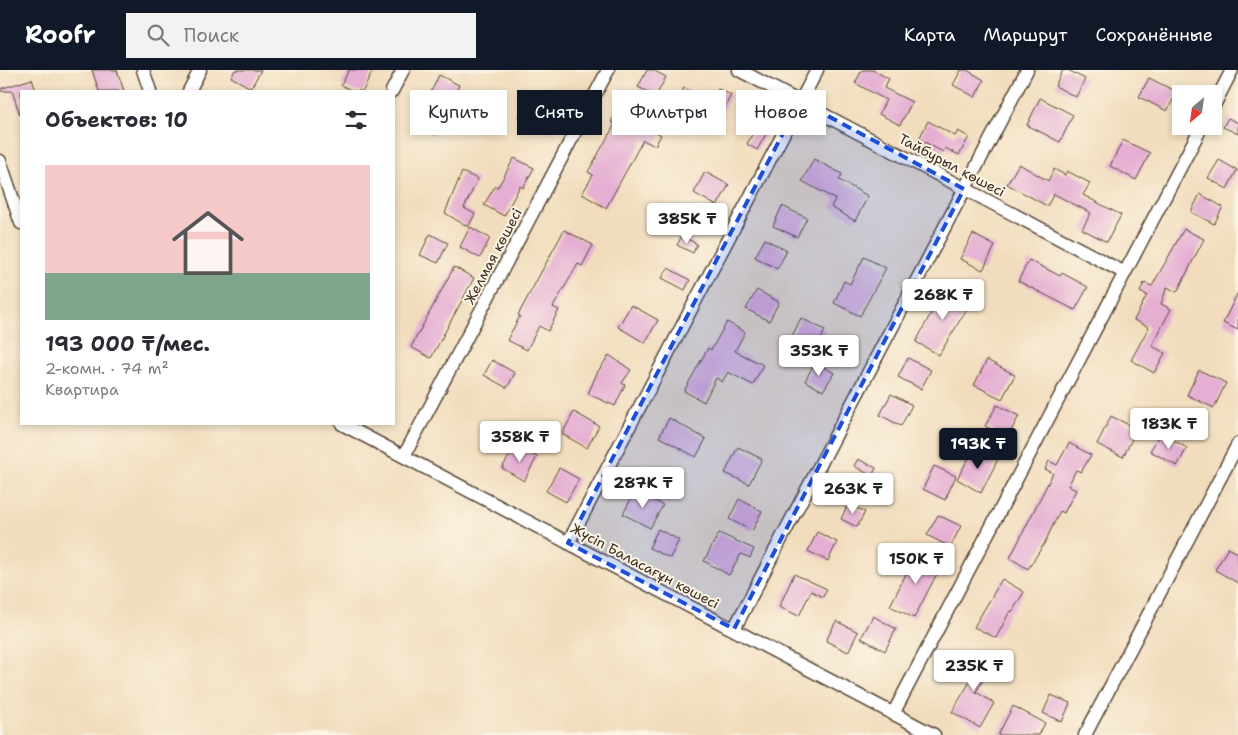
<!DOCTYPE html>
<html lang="ru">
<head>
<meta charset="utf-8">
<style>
  :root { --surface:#fff; --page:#f2f2f3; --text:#2b2b33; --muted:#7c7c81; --accent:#111827 }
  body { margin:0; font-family:"Shantell Sans",sans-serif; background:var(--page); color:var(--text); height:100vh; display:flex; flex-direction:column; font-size:19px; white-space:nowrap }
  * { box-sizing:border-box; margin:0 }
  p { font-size:16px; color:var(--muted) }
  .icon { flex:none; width:28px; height:28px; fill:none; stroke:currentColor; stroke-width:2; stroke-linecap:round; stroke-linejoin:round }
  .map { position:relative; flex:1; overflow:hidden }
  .side { position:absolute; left:20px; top:20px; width:375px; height:335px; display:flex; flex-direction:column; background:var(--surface); border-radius:0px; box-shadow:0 2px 8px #0003 }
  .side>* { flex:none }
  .top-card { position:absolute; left:410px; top:20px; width:475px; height:45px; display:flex; gap:10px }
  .needle { width:32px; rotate:209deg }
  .tools { position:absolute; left:1172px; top:15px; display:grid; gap:10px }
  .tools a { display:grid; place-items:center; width:50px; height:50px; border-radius:0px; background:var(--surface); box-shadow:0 2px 8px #0003; font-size:25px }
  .price { position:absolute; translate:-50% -42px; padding:0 11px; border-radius:5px; background:#fff; color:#222; font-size:16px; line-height:32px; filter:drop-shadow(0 1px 2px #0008) }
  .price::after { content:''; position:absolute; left:50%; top:30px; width:15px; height:11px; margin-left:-8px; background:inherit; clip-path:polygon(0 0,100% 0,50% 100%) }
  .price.selected { background:var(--accent); color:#fff }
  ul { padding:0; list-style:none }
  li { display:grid; align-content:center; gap:10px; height:265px; padding:0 25px }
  li span { display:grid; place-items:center; height:155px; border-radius:0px; color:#555 }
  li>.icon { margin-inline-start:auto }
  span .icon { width:90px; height:90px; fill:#fffc; stroke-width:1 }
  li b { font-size:21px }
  h2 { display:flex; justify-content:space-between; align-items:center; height:60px; padding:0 25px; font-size:21px }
  .tag { padding:0 18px; border-radius:0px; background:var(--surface); box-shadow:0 2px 8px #0003; font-size:18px; line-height:45px }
  .tag.selected { background:var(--accent); color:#fff }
  header { display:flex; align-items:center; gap:30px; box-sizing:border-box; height:70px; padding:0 25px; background:var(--accent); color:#fff }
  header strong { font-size:24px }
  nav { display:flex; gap:28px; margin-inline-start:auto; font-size:18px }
  .search { width:350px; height:45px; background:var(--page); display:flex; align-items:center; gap:12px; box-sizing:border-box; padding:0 18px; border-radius:0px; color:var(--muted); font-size:19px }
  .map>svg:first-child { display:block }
</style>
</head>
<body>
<header>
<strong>Roofr</strong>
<div class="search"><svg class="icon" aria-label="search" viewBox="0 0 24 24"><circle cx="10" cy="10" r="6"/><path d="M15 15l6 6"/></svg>Поиск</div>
<nav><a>Карта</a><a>Маршрут</a><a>Сохранённые</a></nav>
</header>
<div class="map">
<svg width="1238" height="665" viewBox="0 0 1238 665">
  <rect width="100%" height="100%" fill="#fcf5e5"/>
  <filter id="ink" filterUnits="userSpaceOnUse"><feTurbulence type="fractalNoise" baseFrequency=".02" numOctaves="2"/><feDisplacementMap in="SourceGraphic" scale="10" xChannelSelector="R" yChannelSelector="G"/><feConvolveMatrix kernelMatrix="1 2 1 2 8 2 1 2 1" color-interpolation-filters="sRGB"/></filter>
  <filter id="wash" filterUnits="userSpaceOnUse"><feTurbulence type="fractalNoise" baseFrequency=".0096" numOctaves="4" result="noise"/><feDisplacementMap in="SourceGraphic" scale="20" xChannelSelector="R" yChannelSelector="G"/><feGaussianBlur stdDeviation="1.12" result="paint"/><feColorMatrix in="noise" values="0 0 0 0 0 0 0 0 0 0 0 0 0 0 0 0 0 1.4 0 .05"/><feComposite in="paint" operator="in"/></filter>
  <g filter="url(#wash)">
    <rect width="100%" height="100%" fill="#f1ddbd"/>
    <g id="blocks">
      <path fill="#e5afd3" d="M92 0H117L124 21H99Z
        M235 0H261L251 18 231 7Z
        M349 0H373L363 21H353L341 15Z
        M647 0H653L666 7 656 26 638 17Z
        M862 0H873L889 9 884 18 912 32 900 55 879 44 886 30 855 13Z
        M961 0H967L984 10 975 27 953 15Z
        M1063 0H1068L1085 9 1076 27 1055 16Z
        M439 5 459 15 436 65 416 54Z
        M1149 8 1177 22 1167 41 1139 27Z
        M32 9 36 21H21L20 45 12 21H0V19Z
        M684 18 709 32 696 56 671 43Z
        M718 19 731 25 721 45 708 38Z
        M546 22 566 33 549 63 519 46 524 38 534 44Z
        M1040 28 1073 45 1060 72 1027 55Z
        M617 41 661 65 655 76 643 70 606 138 582 124 593 105 588 102 615 54 611 52Z
        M763 44 774 50 757 80 747 74Z
        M1228 48 1238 53V64L1223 57Z
        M928 51 955 66 958 61 969 67 959 85 945 78 943 82 919 69Z
        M1123 70 1150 83 1136 110 1110 96Z
        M514 88 534 98 523 118 520 116 504 146 484 135 495 116 498 117Z
        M814 89 842 104 839 110 868 126 855 151 831 137 835 129 802 111Z
        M1219 90 1237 100 1227 119 1208 108Z
        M1019 94 1048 111 1054 99 1065 105 1067 101 1090 113 1083 125 1121 145 1107 172 1082 159 1091 143 1054 124 1047 136 1007 114Z
        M462 102 478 109 464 138 475 144 468 157 445 143Z
        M705 102 729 115 717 136 694 123Z
        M1200 124 1223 137 1214 154 1191 142Z
        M782 136 807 148 797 167 773 156Z
        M470 157 490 168 480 188 460 177Z
        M1184 159 1204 169 1177 222 1167 217 1161 234 1171 239 1152 276 1165 283 1154 303 1131 290 1149 257 1134 250 1147 225 1140 222 1144 213 1152 216Z
        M564 160 593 175 582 196 578 194 553 237 559 240 548 261 539 256 527 280 507 270 520 246 518 245Z
        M430 164 448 173 438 193 420 185Z
        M973 164 995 176 983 200 960 189Z
        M682 166 697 174 693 183 677 175Z
        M765 169 787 181 777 199 755 187Z
        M864 187 886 198 860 246 834 233 844 211 850 214Z
        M1029 190 1060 206 1062 203 1088 217 1075 240 1018 211Z
        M454 197 474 208 431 288 411 277Z
        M668 198 690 210 685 220 662 208Z
        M944 218 971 232 939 285 916 272Z
        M757 220 779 232 769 251 746 239Z
        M1238 222V260L1223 253Z
        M631 235 658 250 645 273 618 257Z
        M801 248 825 260 817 278 792 266Z
        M727 252 745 262 735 281 763 295 753 315 728 302 722 312 716 308 704 332 684 321 708 278 711 280Z
        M609 285 631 300 622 313 625 315 615 336 588 324 597 303Z
        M908 288 931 300 921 319 898 307Z
        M492 290 515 303 507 318 484 305Z
        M987 290 1015 305 1002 329 974 315Z
        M815 292 834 303 823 321 805 311Z
        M1199 300 1226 313 1214 338 1187 325Z
        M891 324 912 335 901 356 880 345Z
        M997 335 1019 346 1007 368 985 356Z
        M574 342 599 356 587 378 562 364Z
        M1111 346 1137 359 1123 387 1097 374Z
        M669 348 706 369 696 387 659 367Z
        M1161 363 1187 378 1177 396 1150 381Z
        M1069 373 1091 385 1081 402 1076 400 1068 416 1076 420 1064 443 1060 441 1044 474 1028 499 1010 488 1053 403 1045 399 1049 391 1057 395Z
        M516 375 537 387 524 411 502 398Z
        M738 377 762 389 749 414 725 403Z
        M975 377 998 389 981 423 957 409Z
        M858 389 876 398 872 406 854 396Z
        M934 396 956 406 945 430 923 419Z
        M559 398 579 409 566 432 546 421Z
        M635 421 663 435 650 458 623 444Z
        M739 429 762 441 752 461 729 449Z
        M848 434 865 442 857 457 841 449Z
        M938 445 961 456 950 477 927 465Z
        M658 459 679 470 670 488 649 478Z
        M817 462 837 472 828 491 808 481Z
        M719 463 754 479 750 488 741 484 729 505 704 491Z
        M1228 478 1238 483V513L1215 500Z
        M917 482 941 496 914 548 890 536Z
        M794 504 827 519 823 527 811 521 799 546 779 537Z
        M1002 509 1024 522 1012 542 1010 541 996 568 974 557Z
        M873 546 896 559 885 581 861 568Z
        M836 551 858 562 848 582 826 571Z
        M971 582 992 594 976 622 994 633 980 658 952 642 972 608 960 601Z
        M1051 625 1070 633 1062 652 1043 643Z
        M1013 636 1045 653 1039 665H998Z"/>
    </g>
  </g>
  <g filter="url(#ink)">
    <use href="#blocks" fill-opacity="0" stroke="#564536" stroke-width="1"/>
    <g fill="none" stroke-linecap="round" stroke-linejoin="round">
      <g stroke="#564536" stroke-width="15">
        <path id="street" d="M143 0 150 21
          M739 0 1125 203
          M189 21 200 0
          M392 21 403 0
          M1214 35 1232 0
          M0 91 21 153
          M342 354 934 665
          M404 386 608 0
          M568 473 817 0
          M734 559 1027 0
          M893 644 1202 56
          M1085 665 1238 374"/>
      </g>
      <use href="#street" stroke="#fff" stroke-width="12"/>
    </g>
  </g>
  <path fill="#1d4ed8" fill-opacity="0.2" stroke="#1d4ed8" stroke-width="4" stroke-dasharray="10 6" stroke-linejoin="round" d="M800 31 964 119 734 559 568 473Z"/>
  <g text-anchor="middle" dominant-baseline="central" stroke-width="4" stroke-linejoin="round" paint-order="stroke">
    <g font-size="14" fill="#3b2a1e" stroke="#fcf5e5">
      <text transform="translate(952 95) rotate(28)">Тайбурыл көшесі</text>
      <text transform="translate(493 186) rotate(-62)">Желмая көшесі</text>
      <text transform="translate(645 496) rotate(28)">Жүсіп Баласағұн көшесі</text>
    </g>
  </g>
</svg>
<div class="tools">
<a><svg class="needle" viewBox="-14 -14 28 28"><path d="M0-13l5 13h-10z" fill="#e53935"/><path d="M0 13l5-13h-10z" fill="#7c7c81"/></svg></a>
</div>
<b class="price" style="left:687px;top:175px">385K ₸</b>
<b class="price" style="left:943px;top:251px">268K ₸</b>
<b class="price" style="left:819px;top:307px">353K ₸</b>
<b class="price" style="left:1169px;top:380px">183K ₸</b>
<b class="price" style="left:520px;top:393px">358K ₸</b>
<b class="price selected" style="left:978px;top:400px">193K ₸</b>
<b class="price" style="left:643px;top:439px">287K ₸</b>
<b class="price" style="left:853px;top:445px">263K ₸</b>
<b class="price" style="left:916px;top:515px">150K ₸</b>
<b class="price" style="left:974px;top:622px">235K ₸</b>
<div class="top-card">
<a class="tag">Купить</a>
<a class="tag selected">Снять</a>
<a class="tag">Фильтры</a>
<a class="tag">Новое</a>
</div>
<section class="side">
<h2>Объектов: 10<svg class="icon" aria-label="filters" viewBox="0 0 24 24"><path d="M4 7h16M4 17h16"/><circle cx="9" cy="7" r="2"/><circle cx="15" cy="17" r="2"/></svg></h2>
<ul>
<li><span style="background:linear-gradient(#f6c9c9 70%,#7fa58c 0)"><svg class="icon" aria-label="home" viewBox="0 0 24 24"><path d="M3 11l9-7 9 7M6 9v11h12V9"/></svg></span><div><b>193 000 ₸/мес.</b><p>2-комн. · 74 m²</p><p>Квартира</p></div></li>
</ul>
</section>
</div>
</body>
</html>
